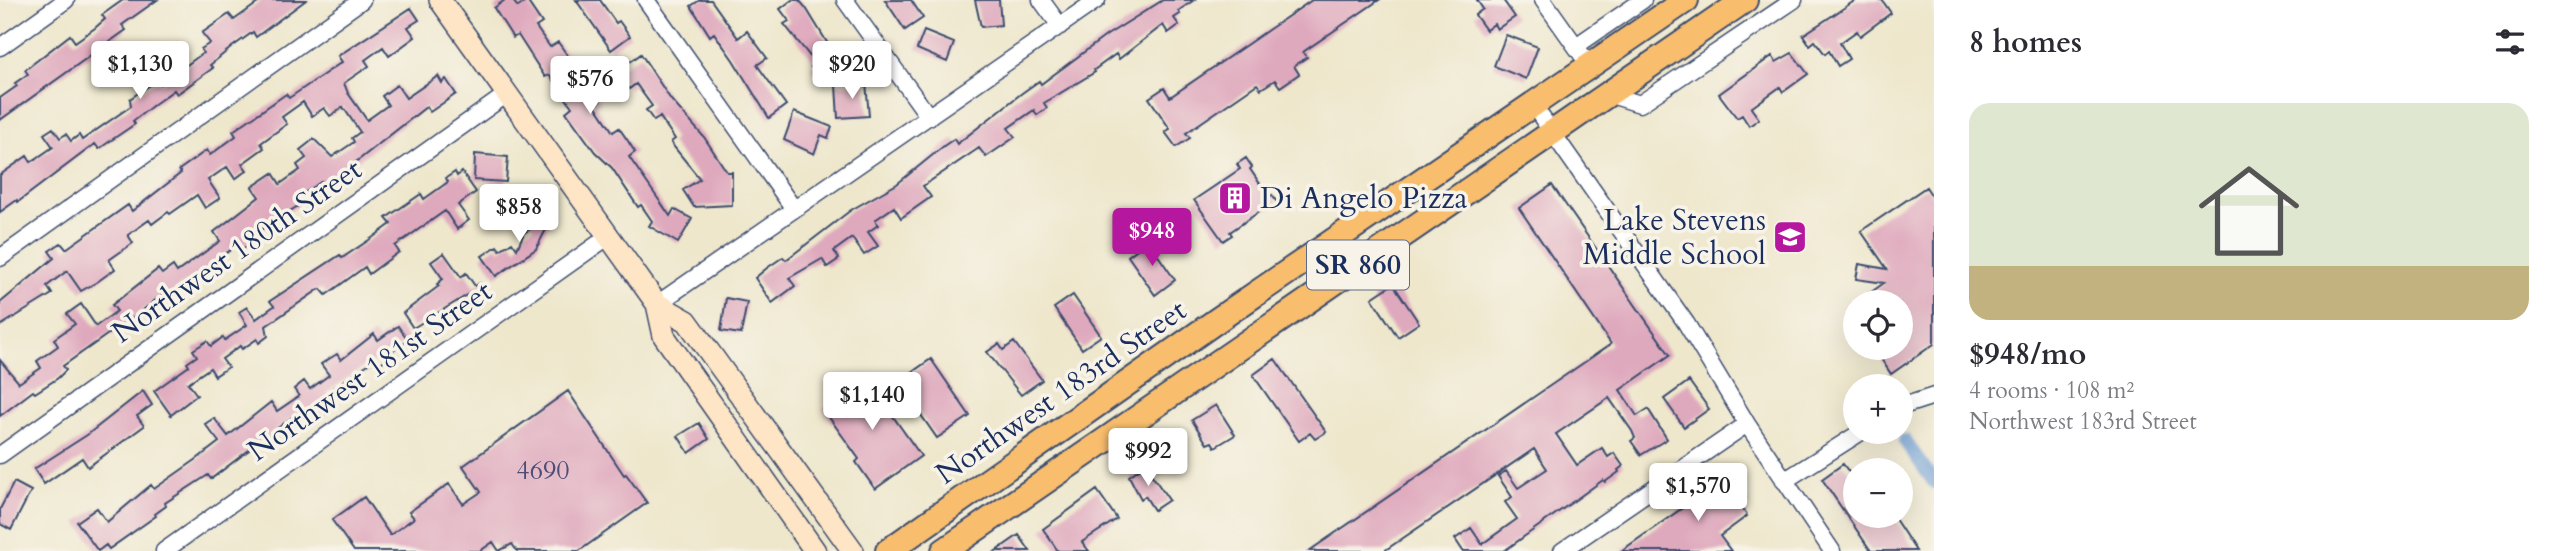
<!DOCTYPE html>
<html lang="en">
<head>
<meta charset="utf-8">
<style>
  :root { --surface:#fff; --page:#f2f2f3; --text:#2b2b33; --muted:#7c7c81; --line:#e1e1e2; --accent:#b5179e }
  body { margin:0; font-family:Cardo,serif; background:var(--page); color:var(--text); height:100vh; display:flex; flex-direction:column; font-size:26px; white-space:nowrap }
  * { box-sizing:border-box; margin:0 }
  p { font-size:23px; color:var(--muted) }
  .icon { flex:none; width:38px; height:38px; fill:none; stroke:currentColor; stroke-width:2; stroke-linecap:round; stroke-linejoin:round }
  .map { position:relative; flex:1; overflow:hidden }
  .sheet { display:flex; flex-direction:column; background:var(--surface); width:630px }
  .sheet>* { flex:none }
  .buttons { position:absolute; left:1843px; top:290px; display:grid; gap:14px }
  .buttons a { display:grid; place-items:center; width:70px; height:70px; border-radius:50%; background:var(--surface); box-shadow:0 7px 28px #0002; font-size:35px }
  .price { position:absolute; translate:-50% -60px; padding:0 16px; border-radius:7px; background:#fff; color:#222; font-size:23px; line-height:46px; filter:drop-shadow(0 2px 4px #0008) }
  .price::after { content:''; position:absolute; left:50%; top:42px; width:21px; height:16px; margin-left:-10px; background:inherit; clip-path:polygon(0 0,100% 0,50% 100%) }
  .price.current { background:var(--accent); color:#fff }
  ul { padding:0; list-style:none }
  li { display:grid; align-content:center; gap:14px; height:371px; padding:0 35px }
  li+li { border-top:2px solid var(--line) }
  li span { display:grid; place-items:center; height:217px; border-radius:21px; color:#555 }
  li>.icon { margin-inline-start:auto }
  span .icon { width:126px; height:126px; fill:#fffc; stroke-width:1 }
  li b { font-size:30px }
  h2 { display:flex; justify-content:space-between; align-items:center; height:84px; padding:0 35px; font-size:30px }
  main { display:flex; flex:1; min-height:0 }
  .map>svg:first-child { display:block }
</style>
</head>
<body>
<main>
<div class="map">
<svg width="1934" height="551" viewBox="0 0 1934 551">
  <rect width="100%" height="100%" fill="#f7f3e8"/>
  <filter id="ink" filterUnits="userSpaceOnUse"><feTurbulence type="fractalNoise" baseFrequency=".0143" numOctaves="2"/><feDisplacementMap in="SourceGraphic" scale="14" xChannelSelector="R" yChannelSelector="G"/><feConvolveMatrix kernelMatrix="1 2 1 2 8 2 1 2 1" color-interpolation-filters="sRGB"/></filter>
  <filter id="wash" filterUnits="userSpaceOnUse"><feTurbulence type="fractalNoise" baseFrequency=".00686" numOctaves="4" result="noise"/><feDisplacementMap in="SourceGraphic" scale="28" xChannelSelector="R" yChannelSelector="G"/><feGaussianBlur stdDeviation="1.57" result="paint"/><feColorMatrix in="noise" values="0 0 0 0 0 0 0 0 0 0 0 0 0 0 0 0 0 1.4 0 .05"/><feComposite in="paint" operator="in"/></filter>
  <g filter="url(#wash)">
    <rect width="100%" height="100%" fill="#eee7cc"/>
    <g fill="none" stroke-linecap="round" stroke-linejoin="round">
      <path stroke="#6b9cd5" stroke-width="14" d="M1905 441 1934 482"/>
    </g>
    <g id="blocks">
      <path fill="#dfa9bd" d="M123 0H157L122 25 126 30 0 120V98L17 86 15 83 28 74 25 70 70 35 75 42 95 28 105 19 102 15Z
        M262 0H306L256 37 253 32 232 47 210 65 213 68 177 94 174 90 156 103 133 121 135 124 113 139 99 149 95 144 18 202 17 200 0 212V175L27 156 31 162 53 147 44 134 53 128 60 138 66 134 71 141 79 135 82 140 131 106 130 99 141 91 158 80 161 84 203 53 201 49 210 43 202 33 229 14 234 20Z
        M505 0H512L518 7 527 1 542 23 536 27 550 47 558 42 600 101 595 105 613 132 619 128 628 141 635 152 629 157 670 216 674 209 692 219 678 243 649 226 652 221 641 205 638 207 612 168 595 152 566 112 572 107 549 75 545 77 518 35 513 38 494 8Z
        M576 0H600L616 23 619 21 630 36 611 50Z
        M700 0H711L738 38 747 31 767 58 757 65 786 105 769 118 733 60 714 33 710 36 691 6Z
        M792 0H799L806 8 836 57 842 53 850 64 827 80 824 76 820 79 811 67 816 64 784 24 789 21 780 9Z
        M885 0H911L923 18 905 30Z
        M975 0H999L1001 25 981 27Z
        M1163 0H1194L1178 11 1180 14 1174 18 1179 25 1168 33 1163 25 1119 59 1116 54 1094 70 1095 72 1044 103 1047 108 1037 115 1034 110 1008 128 1015 137 986 157 979 148 923 186 931 197 901 218 894 207 875 220 878 225 868 232 878 246 864 255 852 238 834 251 839 259 827 267 822 259 789 278 795 286 772 303 755 278 767 268 783 257 786 260 851 210 897 184 945 145 954 139 957 144 1022 93 1039 81 1041 84 1107 35Z
        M1312 0H1379L1303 52 1307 57 1294 66 1299 74 1280 87 1275 80 1261 89 1257 84 1186 133 1190 138 1176 147 1165 132 1170 129 1149 98 1164 88 1170 97Z
        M1477 0H1503L1515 17 1497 29 1494 24 1486 30 1475 15 1483 9Z
        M1856 0H1882L1891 13 1860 36 1857 31 1840 43 1849 59 1838 66 1829 51 1825 54 1815 41 1810 45 1803 35Z
        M411 8 419 20 408 27 415 37 389 56 383 47 365 60 369 66 344 83 348 93 367 120 388 105 382 96 397 85 406 98 438 76 442 83 446 79 456 94 430 112 426 107 337 177 325 185 322 181 300 196 304 202 250 237 253 241 240 251 236 246 218 259 220 262 193 280 192 278 165 297 163 294 113 334 111 332 63 366 66 370 58 378 35 393 33 391 0 416V360L19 383 41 368 37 361 58 346 54 339 75 324 67 314 81 304 96 326 117 311 112 305 158 269 162 274 173 266 177 272 220 241 214 232 259 197 252 187 273 173 280 184 300 170 297 165 306 158 300 150 314 139 332 157 354 142 352 138 360 132 343 107 330 116 324 108 312 116 303 102 282 117 287 124 261 143 264 148 242 164 247 170 235 179 227 167 208 180 220 198 205 208 197 195 170 214 168 212 152 224 149 220 128 235 133 243 109 260 115 269 97 282 81 291 67 271 47 286 52 294 0 326V303L54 258 49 251 61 243 66 249 128 205 132 211 181 173 179 170 207 150 210 155 236 136 233 131 286 94 289 98 342 62 338 56Z
        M924 31 954 43 947 62 917 49Z
        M1506 35 1538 47 1526 79 1494 66Z
        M1792 53 1808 74 1783 92 1780 87 1751 108 1759 119 1749 126 1742 115 1737 118 1719 94 1772 56 1776 62Z
        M641 54 671 100 704 137 727 172H732V205L694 207 683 190 700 179 674 147 671 142 675 139 660 117 654 121 646 110 652 106 636 84 629 89 616 72Z
        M866 83 869 116 838 118 836 85Z
        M794 112 832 127 828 138 821 135 814 154 784 140Z
        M475 154 508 157 506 182 474 180Z
        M1246 158 1252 167 1250 169 1269 197 1272 195 1278 204 1269 210 1266 207 1230 232 1232 235 1223 241 1194 200 1240 169 1237 164Z
        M455 172 457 176 462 172 476 192 458 205 469 220 457 229 445 211 395 246 399 252 369 274 365 267 326 295 321 289 318 290 266 326 268 336 259 343 257 339 242 349 240 346 222 359 228 367 215 376 210 368 188 383 197 395 171 415 154 391 189 366 187 363 197 356 193 350 207 341 211 346 223 337 225 340 247 325 239 312 247 307 256 319 274 306 270 301 340 255 342 258 372 238 391 224 386 218 421 194 424 199 448 182 446 178Z
        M1552 185 1670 355 1620 390 1637 416 1648 409 1667 439 1641 455 1631 441 1635 438 1632 431 1609 398 1556 434 1577 465 1602 448 1608 457 1614 453 1623 466 1618 470 1619 472 1605 482 1603 480 1504 551H1463L1455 539 1471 528 1482 544 1517 519 1505 502 1512 497 1498 476 1506 471 1518 488 1547 469 1534 449 1384 551H1309L1611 344 1519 208Z
        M1926 187 1934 199V344L1891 374 1874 348H1900V303H1856L1884 283 1856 279 1859 264 1887 269 1861 231Z
        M530 208 547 217 555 212 536 249 496 276 482 256 497 246 500 250 512 242 517 249 524 233 535 226 524 220Z
        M1148 241 1175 280 1155 295 1128 256Z
        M444 253 461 277 466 273 475 286 480 283 489 296 477 304 469 294 413 328 403 313 439 286 437 284 443 279 431 262Z
        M1393 284 1419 323 1398 337 1372 298Z
        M1073 295 1101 336 1082 349 1054 308Z
        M726 298 747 302 741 334 721 331Z
        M398 326 408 340 386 355 388 358 379 364 371 362 326 393 335 407 320 418 313 408 294 422 291 418 211 479 208 475 165 503 166 506 155 514 156 516 109 549 106 545 98 551 77 522 97 508 107 522 151 485 154 489 197 459 219 442 205 424 214 418 228 436 271 402 277 411 299 396 294 389 304 381 310 389 329 375 321 364 337 354 341 360 374 334 378 340Z
        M1014 342 1042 380 1021 395 987 352 999 344 1003 350Z
        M931 359 970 416 937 438 898 382Z
        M1275 359 1326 432 1315 439 1310 433 1299 441 1253 375Z
        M865 378 870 386 880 379 889 392 880 398 921 456 875 489 856 462 859 459 823 409Z
        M1689 381 1709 409 1684 427 1664 399Z
        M143 391 152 405 137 416 144 426 88 467 82 458 44 484 34 469 87 435Z
        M568 391 624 475 626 474 647 503 579 551H517L512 544 499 551 493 542 480 551H354L332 520 364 497 390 535 414 518 409 512 449 484 463 504 481 492 463 466Z
        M1216 405 1235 435 1215 447 1212 442 1207 444 1192 420Z
        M699 423 709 439 689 453 678 436Z
        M1843 464 1855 480V516H1869L1876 526 1893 516 1916 551H1871L1822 479Z
        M1145 465 1169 500 1154 510 1145 496 1141 499 1129 476Z
        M1731 474 1746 497 1738 502 1747 516 1720 536 1731 551H1621Z
        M14 482 31 491 11 530 0 524V509Z
        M1097 490 1117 519 1082 542 1089 551H1058L1043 529Z
        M1019 535 1030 551H996Z"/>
    </g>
  </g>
  <g filter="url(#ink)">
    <use href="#blocks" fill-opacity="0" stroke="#3b4b6e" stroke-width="2"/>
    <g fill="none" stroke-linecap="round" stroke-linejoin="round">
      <g stroke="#3b4b6e" stroke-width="19">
        <path id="minor" d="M646 0 794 209
          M845 0 929 117
          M1041 0 1060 26
          M1543 0 1582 55
          M1576 46 1643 0
          M0 47 66 0
          M1608 94 1640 104 1794 0
          M1533 105 1686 323 1747 424 1832 551
          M0 258 362 0
          M657 304 1097 0
          M1900 407 1934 396
          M0 455 507 94
          M1784 481 1861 432
          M164 551 609 236
          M1562 551 1747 424"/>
      </g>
      <g stroke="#3b4b6e" stroke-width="24">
        <path id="secondary" d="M440 0 657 304 664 336 815 551
          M657 304 687 321 853 551"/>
      </g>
      <g stroke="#3b4b6e" stroke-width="28">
        <path id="primary" d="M888 551 1219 319 1686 0
          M944 551 1745 0"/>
      </g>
      <use href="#minor" stroke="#fff" stroke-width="16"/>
      <use href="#secondary" stroke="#fde5c5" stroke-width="21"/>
      <use href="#primary" stroke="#f9be6d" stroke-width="24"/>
    </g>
  </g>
  <defs>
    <g id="building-square" transform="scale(1.75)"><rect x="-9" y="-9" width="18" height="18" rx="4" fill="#b5179e" stroke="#f7f3e8"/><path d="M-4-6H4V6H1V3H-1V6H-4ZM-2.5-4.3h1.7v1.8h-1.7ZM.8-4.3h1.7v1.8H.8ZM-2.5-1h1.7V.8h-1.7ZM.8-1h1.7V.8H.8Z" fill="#fff"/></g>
    <g id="school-square" transform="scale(1.75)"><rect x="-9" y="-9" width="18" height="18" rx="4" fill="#b5179e" stroke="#f7f3e8"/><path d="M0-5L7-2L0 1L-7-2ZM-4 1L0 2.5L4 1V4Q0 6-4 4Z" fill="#fff"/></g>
  </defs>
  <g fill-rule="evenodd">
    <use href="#building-square" x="1235" y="198"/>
    <use href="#school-square" x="1790" y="237"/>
  </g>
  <g text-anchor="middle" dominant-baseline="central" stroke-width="7" stroke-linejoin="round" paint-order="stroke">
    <g font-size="26" fill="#4c4e76">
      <text x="543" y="470">4690</text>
    </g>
    <rect fill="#f7f3e8" stroke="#5d6a87" stroke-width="2" x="1307" y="240.5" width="102" height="49" rx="5"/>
    <g font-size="28" font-weight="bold" fill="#1b2f5e">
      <text x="1358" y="265">SR 860</text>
    </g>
    <g font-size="30" fill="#1b2f5e" stroke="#f7f3e8" text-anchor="start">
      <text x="1260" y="198">Di Angelo Pizza</text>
      <text x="1766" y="220" text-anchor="end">Lake Stevens<tspan x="1766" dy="34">Middle School</tspan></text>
    </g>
    <g font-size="30" fill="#1b2f5e" stroke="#f7f3e8">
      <text transform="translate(237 251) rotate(-35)">Northwest 180th Street</text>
      <text transform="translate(370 371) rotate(-35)">Northwest 181st Street</text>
      <text transform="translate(1061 392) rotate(-35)">Northwest 183rd Street</text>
    </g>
  </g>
</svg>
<div class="buttons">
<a><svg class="icon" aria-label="locate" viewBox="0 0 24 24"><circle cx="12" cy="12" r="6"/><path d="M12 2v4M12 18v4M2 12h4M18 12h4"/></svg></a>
<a>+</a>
<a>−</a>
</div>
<b class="price" style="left:140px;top:101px">$1,130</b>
<b class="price" style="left:852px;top:101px">$920</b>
<b class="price" style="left:590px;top:116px">$576</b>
<b class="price" style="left:519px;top:244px">$858</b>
<b class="price current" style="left:1152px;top:268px">$948</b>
<b class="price" style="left:872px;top:432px">$1,140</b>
<b class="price" style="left:1148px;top:488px">$992</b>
<b class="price" style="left:1698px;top:523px">$1,570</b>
</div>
<section class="sheet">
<h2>8 homes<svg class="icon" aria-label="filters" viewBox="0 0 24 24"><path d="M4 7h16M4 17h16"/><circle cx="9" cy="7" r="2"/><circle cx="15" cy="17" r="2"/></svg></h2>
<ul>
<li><span style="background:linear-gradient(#dfe7d0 75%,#c2b280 0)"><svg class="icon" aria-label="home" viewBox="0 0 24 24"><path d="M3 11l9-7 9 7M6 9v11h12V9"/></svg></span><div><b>$948/mo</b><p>4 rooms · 108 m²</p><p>Northwest 183rd Street</p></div></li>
</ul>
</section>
</main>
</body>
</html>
